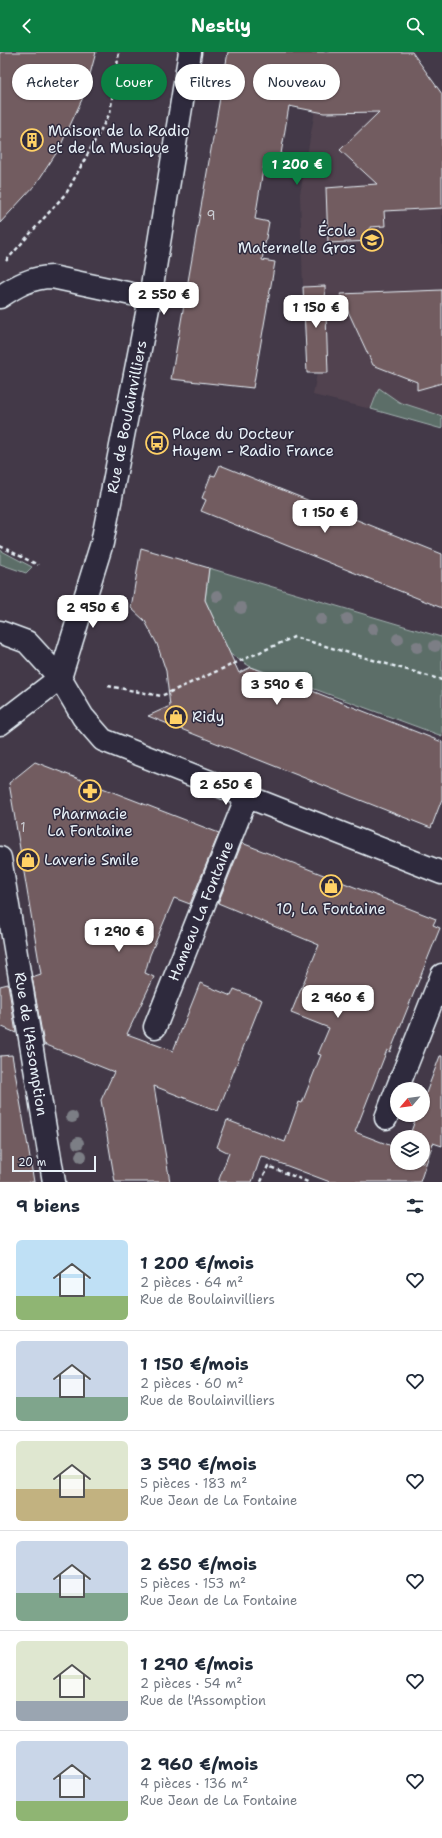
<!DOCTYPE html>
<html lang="fr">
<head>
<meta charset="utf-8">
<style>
  :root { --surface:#fff; --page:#f2f2f3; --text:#1f2937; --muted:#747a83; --line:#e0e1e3; --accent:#0b8043 }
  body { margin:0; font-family:"Shantell Sans",sans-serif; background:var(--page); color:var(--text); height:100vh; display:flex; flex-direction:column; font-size:15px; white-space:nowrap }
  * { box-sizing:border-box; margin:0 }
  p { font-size:13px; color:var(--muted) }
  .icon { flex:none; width:22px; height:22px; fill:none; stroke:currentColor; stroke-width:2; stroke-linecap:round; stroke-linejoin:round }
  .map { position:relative; height:1130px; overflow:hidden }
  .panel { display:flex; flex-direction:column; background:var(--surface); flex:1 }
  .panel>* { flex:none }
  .banner { position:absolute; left:12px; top:12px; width:418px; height:36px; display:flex; gap:8px }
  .needle { width:26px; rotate:241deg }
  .buttons { position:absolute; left:390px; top:1030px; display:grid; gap:8px }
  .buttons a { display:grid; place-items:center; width:40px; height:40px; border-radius:50%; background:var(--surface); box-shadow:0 1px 3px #0004; font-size:20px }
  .scale { position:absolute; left:12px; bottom:10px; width:84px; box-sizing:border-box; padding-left:4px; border:2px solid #e8f1f8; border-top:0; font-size:11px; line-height:14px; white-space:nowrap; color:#e8f1f8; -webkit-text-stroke:3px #2f2a3d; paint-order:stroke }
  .price { position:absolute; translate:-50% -34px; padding:0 9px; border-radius:8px; background:#fff; color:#222; font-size:13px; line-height:26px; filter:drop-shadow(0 1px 2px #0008) }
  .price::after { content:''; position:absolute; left:50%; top:24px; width:12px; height:9px; margin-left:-6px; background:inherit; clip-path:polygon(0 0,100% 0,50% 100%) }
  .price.selected { background:var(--accent); color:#fff }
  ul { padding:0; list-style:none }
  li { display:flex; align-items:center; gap:12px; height:100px; padding:0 16px }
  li+li { border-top:1px solid var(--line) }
  li span { display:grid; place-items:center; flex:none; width:112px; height:80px; border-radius:6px; color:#555 }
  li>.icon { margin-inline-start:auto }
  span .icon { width:48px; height:48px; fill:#fffc; stroke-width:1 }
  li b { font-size:17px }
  h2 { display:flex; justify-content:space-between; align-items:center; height:48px; padding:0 16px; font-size:17px }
  .chip { padding:0 14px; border-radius:18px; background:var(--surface); box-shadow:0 1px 3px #0004; font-size:14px; line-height:36px }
  .chip.selected { background:var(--accent); color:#fff }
  header { display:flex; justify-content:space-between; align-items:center; height:52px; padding:0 16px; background:var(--accent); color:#fff; font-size:18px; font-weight:700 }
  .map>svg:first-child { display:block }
</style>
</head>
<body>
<header><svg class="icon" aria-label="back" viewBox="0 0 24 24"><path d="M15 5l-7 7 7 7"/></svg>Nestly<svg class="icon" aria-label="search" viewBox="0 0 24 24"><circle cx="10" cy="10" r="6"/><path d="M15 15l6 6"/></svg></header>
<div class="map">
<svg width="442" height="1130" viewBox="0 0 442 1130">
  <rect width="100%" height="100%" fill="#433948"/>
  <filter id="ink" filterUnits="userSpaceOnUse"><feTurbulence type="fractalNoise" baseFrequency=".025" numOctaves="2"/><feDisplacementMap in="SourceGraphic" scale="8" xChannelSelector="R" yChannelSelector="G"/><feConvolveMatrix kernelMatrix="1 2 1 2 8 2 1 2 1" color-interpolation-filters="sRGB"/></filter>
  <g filter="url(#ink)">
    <path fill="#51434f" d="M315 59 324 61 387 60 442 82V364L399 350 379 337 371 357 313 343 317 321 303 235 300 142Z"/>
    <path fill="#5b6e67" stroke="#a2b0b0" d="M379 336 399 350 442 364V377L371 357Z
      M0 498 32 515 26 521 0 512Z
      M209 516 441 585 442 582V684L290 628 251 615 230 602 205 548Z"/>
    <path fill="#725b60" stroke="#e8f1f8" d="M0 0H96L85 41 59 97 36 132 0 171Z
      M228 0H412L442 42V156L384 159 385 174 370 175 371 189 328 191 326 136 377 132 340 98 379 60 324 61 289 54 280 108 265 105 255 167 269 170 262 208 275 210 253 336 171 327Z
      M325 234 328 321H307L303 235Z
      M442 238V331L417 338V330L373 313 340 242Z
      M220 413 442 502V556L201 459 206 448 202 446 211 423 215 424Z
      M141 496 209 516 205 548 239 621 251 615 442 690V747L431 776 148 664 170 654 166 619 157 592 145 569 131 556Z
      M35 710 219 781 190 852 174 846 150 903 145 921 154 925 127 982 173 999 200 931 231 944 234 937 262 948 218 1059 154 1034 170 1130H115L101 1048 114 1020 44 992 32 925 41 922 9 731Z
      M242 791 436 867 433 873 440 876 390 1000 387 998 355 1080 397 1096V1111H423V1085H409L417 1063H423V1049L440 1004H442V1094L433 1091 420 1130H330L261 1104 252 1130H218L229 1101 217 1095 227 1068 285 1090 299 1050 302 1051 321 1003 318 1002 329 976 291 961 319 893 218 851Z
      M8 932 16 981 0 974V934Z
      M12 1003 25 1077 34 1130H0V1004Z"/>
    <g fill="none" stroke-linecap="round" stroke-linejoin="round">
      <g stroke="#e8f1f8" stroke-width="25">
        <path id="minor" d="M0 245C16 234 32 225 52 225L150 246
          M0 580 27 590 60 626 83 665 103 688 442 821
          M0 672 60 626 102 491 150 246 190 0
          M0 806 54 1130
          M155 975 247 744
          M397 1037 442 923
          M386 1066 397 1037"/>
      </g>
      <path stroke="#e8f1f8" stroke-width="2.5" stroke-dasharray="4 3" stroke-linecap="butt" d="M6 209 67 140 110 61 119 0
        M0 494 38 513
        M108 634 161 644 294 585 442 628
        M261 1130 268 1114 308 1130"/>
      <use href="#minor" stroke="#2f2a3d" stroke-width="22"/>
    </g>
    <g fill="#7b7e85">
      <circle cx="217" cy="544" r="6"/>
      <circle cx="241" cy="556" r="6"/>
      <circle cx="321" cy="567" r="6"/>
      <circle cx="347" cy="567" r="6"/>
      <circle cx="373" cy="577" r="6"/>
      <circle cx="398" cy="587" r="6"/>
      <circle cx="435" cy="594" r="6"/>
      <circle cx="417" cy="595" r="6"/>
      <circle cx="72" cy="1065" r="6"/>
      <circle cx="78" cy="1091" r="6"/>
      <circle cx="81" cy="1104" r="6"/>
    </g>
  </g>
  <defs>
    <g id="building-ring" transform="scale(1.15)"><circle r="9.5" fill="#2f2a3d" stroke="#ffd166" stroke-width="1.5"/><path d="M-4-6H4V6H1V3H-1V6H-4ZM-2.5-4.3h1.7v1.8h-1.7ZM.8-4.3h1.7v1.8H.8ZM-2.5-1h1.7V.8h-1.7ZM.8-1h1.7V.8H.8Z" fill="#ffd166"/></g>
    <g id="school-ring" transform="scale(1.15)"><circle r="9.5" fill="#2f2a3d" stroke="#ffd166" stroke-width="1.5"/><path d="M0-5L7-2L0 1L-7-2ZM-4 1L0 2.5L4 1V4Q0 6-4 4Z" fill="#ffd166"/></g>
    <g id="bus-ring" transform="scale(1.15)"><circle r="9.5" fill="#2f2a3d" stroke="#ffd166" stroke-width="1.5"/><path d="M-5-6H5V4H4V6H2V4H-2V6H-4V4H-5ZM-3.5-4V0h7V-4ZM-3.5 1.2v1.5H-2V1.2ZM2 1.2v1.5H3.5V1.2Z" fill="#ffd166"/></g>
    <g id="shop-ring" transform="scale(1.15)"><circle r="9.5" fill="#2f2a3d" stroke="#ffd166" stroke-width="1.5"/><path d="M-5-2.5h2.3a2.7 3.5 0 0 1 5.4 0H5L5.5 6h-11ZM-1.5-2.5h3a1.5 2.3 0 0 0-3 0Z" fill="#ffd166"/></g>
    <g id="pharmacy-ring" transform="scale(1.15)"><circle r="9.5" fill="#2f2a3d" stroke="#ffd166" stroke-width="1.5"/><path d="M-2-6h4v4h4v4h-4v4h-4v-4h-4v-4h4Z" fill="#ffd166"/></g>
  </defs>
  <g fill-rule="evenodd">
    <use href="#building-ring" x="32" y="88"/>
    <use href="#school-ring" x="372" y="188"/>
    <use href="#bus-ring" x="157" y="391"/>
    <use href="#shop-ring" x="176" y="665"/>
    <use href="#pharmacy-ring" x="90" y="739"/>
    <use href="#shop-ring" x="28" y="808"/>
    <use href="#shop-ring" x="331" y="834"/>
  </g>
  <g text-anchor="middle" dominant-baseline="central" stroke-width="3" stroke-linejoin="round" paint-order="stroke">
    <g font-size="13" fill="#caccd2">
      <text x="211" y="163">9</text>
      <text x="23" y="775">1</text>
    </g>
    <g font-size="15" fill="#e8f1f8" stroke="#2f2a3d" text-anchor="start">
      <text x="48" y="79">Maison de la Radio<tspan x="48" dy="17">et de la Musique</tspan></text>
      <text x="356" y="179" text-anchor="end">École<tspan x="356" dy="17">Maternelle Gros</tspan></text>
      <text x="172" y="382">Place du Docteur<tspan x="172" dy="17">Hayem - Radio France</tspan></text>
      <text x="192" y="665">Ridy</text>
      <text x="90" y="762" text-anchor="middle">Pharmacie<tspan x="90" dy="17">La Fontaine</tspan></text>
      <text x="44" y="808">Laverie Smile</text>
      <text x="331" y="857" text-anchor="middle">10, La Fontaine</text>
    </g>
    <g font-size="15" fill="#e8f1f8" stroke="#2f2a3d">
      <text transform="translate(127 365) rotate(-79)">Rue de Boulainvilliers</text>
      <text transform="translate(201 859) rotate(-68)">Hameau La Fontaine</text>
      <text transform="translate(31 992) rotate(81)">Rue de l'Assomption</text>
    </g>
  </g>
</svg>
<div class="buttons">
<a><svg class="needle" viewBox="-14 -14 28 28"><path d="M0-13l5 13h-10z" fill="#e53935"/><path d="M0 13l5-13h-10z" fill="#747a83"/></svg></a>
<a><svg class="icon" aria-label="layers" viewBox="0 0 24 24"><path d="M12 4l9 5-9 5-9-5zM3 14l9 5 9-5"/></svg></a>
</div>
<div class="scale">20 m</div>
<b class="price selected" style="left:297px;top:134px">1 200 €</b>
<b class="price" style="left:164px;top:264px">2 550 €</b>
<b class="price" style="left:316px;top:277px">1 150 €</b>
<b class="price" style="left:325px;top:482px">1 150 €</b>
<b class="price" style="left:93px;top:577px">2 950 €</b>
<b class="price" style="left:277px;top:654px">3 590 €</b>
<b class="price" style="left:226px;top:754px">2 650 €</b>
<b class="price" style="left:119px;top:901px">1 290 €</b>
<b class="price" style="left:338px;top:967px">2 960 €</b>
<div class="banner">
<a class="chip">Acheter</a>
<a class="chip selected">Louer</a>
<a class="chip">Filtres</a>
<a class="chip">Nouveau</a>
</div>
</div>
<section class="panel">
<h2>9 biens<svg class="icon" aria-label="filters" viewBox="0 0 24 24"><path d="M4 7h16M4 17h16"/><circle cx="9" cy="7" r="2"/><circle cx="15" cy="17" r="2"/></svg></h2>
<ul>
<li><span style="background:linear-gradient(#bfe0f5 70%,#8fb573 0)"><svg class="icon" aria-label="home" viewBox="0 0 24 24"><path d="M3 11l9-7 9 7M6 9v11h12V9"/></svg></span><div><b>1 200 €/mois</b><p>2 pièces · 64 m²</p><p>Rue de Boulainvilliers</p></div><svg class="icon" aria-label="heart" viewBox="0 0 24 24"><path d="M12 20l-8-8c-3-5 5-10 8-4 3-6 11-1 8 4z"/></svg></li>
<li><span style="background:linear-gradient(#c9d6e8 70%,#7fa58c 0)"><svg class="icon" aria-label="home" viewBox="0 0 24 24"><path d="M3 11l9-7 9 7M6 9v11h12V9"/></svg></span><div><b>1 150 €/mois</b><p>2 pièces · 60 m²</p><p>Rue de Boulainvilliers</p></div><svg class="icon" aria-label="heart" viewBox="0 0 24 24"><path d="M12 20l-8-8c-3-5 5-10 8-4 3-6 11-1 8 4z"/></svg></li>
<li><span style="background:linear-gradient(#dfe7d0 60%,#c2b280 0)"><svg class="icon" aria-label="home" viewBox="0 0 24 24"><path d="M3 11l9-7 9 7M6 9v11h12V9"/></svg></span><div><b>3 590 €/mois</b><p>5 pièces · 183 m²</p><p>Rue Jean de La Fontaine</p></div><svg class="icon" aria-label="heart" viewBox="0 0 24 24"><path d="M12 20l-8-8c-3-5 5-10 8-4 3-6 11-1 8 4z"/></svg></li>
<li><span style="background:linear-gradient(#c9d6e8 65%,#7fa58c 0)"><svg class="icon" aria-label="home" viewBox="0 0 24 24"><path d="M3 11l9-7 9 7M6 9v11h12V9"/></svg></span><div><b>2 650 €/mois</b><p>5 pièces · 153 m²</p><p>Rue Jean de La Fontaine</p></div><svg class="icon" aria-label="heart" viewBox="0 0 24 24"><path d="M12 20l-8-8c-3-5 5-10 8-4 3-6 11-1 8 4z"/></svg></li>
<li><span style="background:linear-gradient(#dfe7d0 75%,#9aa5b1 0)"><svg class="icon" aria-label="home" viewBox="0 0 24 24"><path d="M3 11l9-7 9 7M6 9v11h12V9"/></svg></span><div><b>1 290 €/mois</b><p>2 pièces · 54 m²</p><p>Rue de l'Assomption</p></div><svg class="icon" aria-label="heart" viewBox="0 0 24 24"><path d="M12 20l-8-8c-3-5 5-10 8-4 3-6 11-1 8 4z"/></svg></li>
<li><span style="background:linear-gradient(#c9d6e8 75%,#8fb573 0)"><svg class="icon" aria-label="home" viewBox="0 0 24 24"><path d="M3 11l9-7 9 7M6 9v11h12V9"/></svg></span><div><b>2 960 €/mois</b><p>4 pièces · 136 m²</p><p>Rue Jean de La Fontaine</p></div><svg class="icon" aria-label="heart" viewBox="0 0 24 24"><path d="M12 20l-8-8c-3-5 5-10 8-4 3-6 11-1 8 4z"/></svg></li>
</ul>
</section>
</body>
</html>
